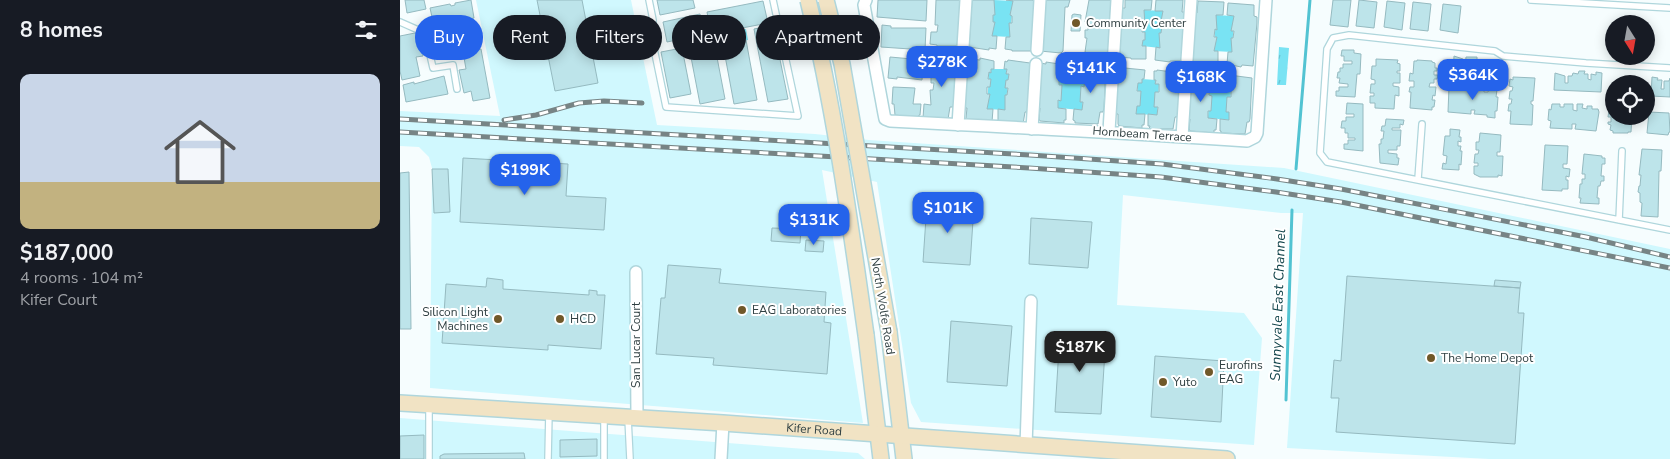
<!DOCTYPE html>
<html lang="en">
<head>
<meta charset="utf-8">
<style>
  :root { --surface:#171b24; --page:#242831; --text:#f1f3f6; --muted:#9ea1a6; --accent:#2563eb }
  body { margin:0; font-family:"Nunito Sans",sans-serif; background:var(--page); color:var(--text); height:100vh; display:flex; flex-direction:column; font-size:19px; white-space:nowrap }
  * { box-sizing:border-box; margin:0 }
  p { font-size:16px; color:var(--muted) }
  .icon { flex:none; width:28px; height:28px; fill:none; stroke:currentColor; stroke-width:2; stroke-linecap:round; stroke-linejoin:round }
  .map { position:relative; flex:1; overflow:hidden }
  .panel { display:flex; flex-direction:column; background:var(--surface); width:400px }
  .panel>* { flex:none }
  .hud { position:absolute; left:15px; top:15px; width:475px; height:45px; display:flex; gap:10px }
  .needle { width:32px; rotate:169deg }
  .tools { position:absolute; left:1205px; top:15px; display:grid; gap:10px }
  .tools a { display:grid; place-items:center; width:50px; height:50px; border-radius:50%; background:var(--surface); box-shadow:0 2px 12px #0003; font-size:25px }
  .price { position:absolute; translate:-50% -42px; padding:0 11px; border-radius:10px; background:var(--accent); color:#fff; font-size:16px; line-height:32px; filter:drop-shadow(0 1px 2px #0008) }
  .price::after { content:''; position:absolute; left:50%; top:30px; width:15px; height:11px; margin-left:-8px; background:inherit; clip-path:polygon(0 0,100% 0,50% 100%) }
  .price.current { background:#222; color:#fff }
  ul { padding:0; list-style:none }
  li { display:grid; align-content:center; gap:10px; height:265px; padding:0 20px }
  li span { display:grid; place-items:center; height:155px; border-radius:10px; color:#555 }
  li>.icon { margin-inline-start:auto }
  span .icon { width:90px; height:90px; fill:#fffc; stroke-width:1 }
  li b { font-size:21px }
  h2 { display:flex; justify-content:space-between; align-items:center; height:60px; padding:0 20px; font-size:21px }
  .chip { padding:0 18px; border-radius:22px; background:var(--surface); box-shadow:0 2px 12px #0003; font-size:18px; line-height:45px }
  .chip.current { background:var(--accent); color:#fff }
  main { display:flex; flex:1; min-height:0 }
  .map>svg:first-child { display:block }
</style>
</head>
<body>
<main>
<section class="panel">
<h2>8 homes<svg class="icon" aria-label="filters" viewBox="0 0 24 24"><path d="M4 7h16M4 17h16"/><circle cx="9" cy="7" r="2"/><circle cx="15" cy="17" r="2"/></svg></h2>
<ul>
<li><span style="background:linear-gradient(#c9d6e8 70%,#c2b280 0)"><svg class="icon" aria-label="home" viewBox="0 0 24 24"><path d="M3 11l9-7 9 7M6 9v11h12V9"/></svg></span><div><b>$187,000</b><p>4 rooms · 104 m²</p><p>Kifer Court</p></div></li>
</ul>
</section>
<div class="map">
<svg width="1270" height="459" viewBox="0 0 1270 459">
  <defs>
    <pattern id="park-tufts" width="24" height="20" patternUnits="userSpaceOnUse" patternTransform="scale(1.25)"><rect width="24" height="20" fill="#79e3f3"/><path d="M3 7l-1-3M5 7V3M7 7l1-3M15 17l-1-3M17 17v-4M19 17l1-3" fill="none" stroke="#69c4d2"/></pattern>
  </defs>
  <rect width="100%" height="100%" fill="#f6fdfe"/>
  <path fill="#d0f8fe" d="M76 0H231L257 125 415 134 469 140 884 168 1270 249V459H1089L887 448 903 213H881L723 195 717 305 844 313 862 338 854 445 521 422 511 403 477 182 422 170 463 423 30 388 32 168 29 157 19 147 0 146V111L100 116Z
    M0 418 458 453 465 459H0Z"/>
  <path fill="url(#park-tufts)" d="M346 29 348 40 319 45 314 42 313 36Z
    M879 47 889 48 886 85H877Z"/>
  <path fill="#79e3f3" d="M594 0 613 1 610 37 592 36Z
    M744 10 763 11 760 48 742 46Z
    M816 15 834 16 832 52 814 51Z
    M591 69H607L606 73 609 74 605 110 587 109 589 72H591Z
    M663 74H681V78L685 79 682 110 658 108 659 77H663Z
    M742 79 756 80 755 84H759L757 115 736 114 738 83Z
    M814 84 827 85 831 89 829 120 808 118 810 88H813Z"/>
  <g fill="none" stroke-linecap="round" stroke-linejoin="round">
    <path stroke="#52c3d2" stroke-width="3" d="M896 169 910 0
      M886 400 892 210"/>
  </g>
  <path fill="#bde4ea" stroke="#95bac0" d="M5 0H24L26 9 7 13Z
    M71 0 74 18 56 22V20H53V22L34 26 30 8 50 4 51 6 55 5V3Z
    M137 0H182L198 83 155 91Z
    M257 0H293L295 8 260 15Z
    M478 0H527L526 21 477 17Z
    M536 0H561L557 46H537V45L530 44 531 32H537L538 25H535Z
    M572 0H594L595 15H593V22H595L592 36H597L596 49 589 48V50L569 47Z
    M606 0H632L635 1 632 51H612V50L605 49 606 37H610L609 23H612V16L610 15 613 1Z
    M643 0H670L668 7H665L663 51 661 53 640 51Z
    M689 0H711L708 56H694L685 52 687 38H685V30H688V23L685 22Z
    M725 0H752L751 10H744L745 25H743L742 32H745V40H743L742 46H746V59H731V58L719 57 720 22 722 8H725Z
    M756 0H783L782 12H785V25L781 61H770V62L755 60 756 47 760 48 759 33H761L762 26H760L763 11H755Z
    M933 0H951L948 27 930 25Z
    M959 0 977 2 974 28 956 26Z
    M363 1 368 23 311 34 307 12Z
    M798 1 824 2 823 15H816L817 30 815 29 814 37H817L814 51H818V64H803V63L791 62 794 13H797Z
    M987 1 1005 3 1002 30 984 27Z
    M1013 2 1031 4 1028 31 1010 29Z
    M828 3 854 5V16L857 17V23L853 66 842 65 841 67 827 64 828 52H832L831 38H833L834 31H831L834 16 827 15Z
    M1043 4 1061 6 1058 33 1040 30Z
    M300 14 304 34 267 42 263 22Z
    M674 14 681 15 680 31H671L672 15Z
    M76 25 80 44 61 47 63 54 43 58 38 33 52 30 53 32 58 31V29Z
    M373 25 388 99 368 102 354 29Z
    M482 25 491 26V28H526L525 50 481 47Z
    M20 32 23 56 16 57 20 76 2 80 0 71V36Z
    M346 40 357 100 334 104 323 45Z
    M315 47 325 99 300 104 290 52Z
    M282 48 291 94 270 98 261 52Z
    M81 49 90 98 73 101 71 91 64 93 59 70 66 69 63 52Z
    M942 50H954V53L961 54 960 74H957L955 97 936 96V91H939V87H948V84L939 83 940 78H937L938 72H940V68H943V64H952V61H944V56H941Z
    M533 55 556 58 554 101 553 107H550L548 119 523 118 524 104 531 105 530 90H533L534 83H531V75H534V69H532V64H530L531 56 533 57Z
    M1054 56 1063 59V68H1065L1066 57H1077V60H1082V63H1086V71H1089L1090 63 1093 64 1094 61H1100L1098 80 1093 79V83H1087V81L1079 80 1080 78H1073L1074 76 1070 75V79L1062 77V79L1057 78V74H1053Z
    M490 57 523 60 522 80 497 77V79L488 78Z
    M580 58 594 61V69H591V73L589 72 588 79H591L590 87H587V94H590L587 109H593L592 122 567 120 566 118 567 108H565V95L568 63 569 59 580 60Z
    M976 59 998 60 997 63 1000 64V71H997V73H1000V83H993V86L999 87V96L995 95 994 109 975 108V103H970V96H974V93H970L971 84H975V80L971 79 972 66H976Z
    M608 60 630 63 628 106 627 112H625L623 124 598 122V109L605 110V95H607L608 88H605L606 80H608L609 74H606L607 69H604L605 61 607 62Z
    M1017 60 1032 61V62L1035 63V68H1037V71H1034V75H1038L1037 79H1034V83H1030L1029 87H1036L1035 96 1033 95 1032 100H1035L1034 107H1032V110L1010 108 1011 92H1009L1010 87H1014V81H1009L1010 73 1013 74 1014 61H1017Z
    M646 62 666 65V74H663V77H659V85H662L661 101 658 100V108L666 109V120H664V123L640 121 639 119 640 108H637L640 63 646 64Z
    M682 64 706 67 704 108 703 112H700L698 124 675 123V121L673 120 674 109 682 110 683 102H680L681 86 684 87 685 79H681V74H679V66H682Z
    M725 68 745 70 744 79H742V83H738L737 91H741L740 106H737L736 114H745L744 125H742V128L719 126 718 124V114H716L718 69H725Z
    M757 70 780 73 779 114 777 117H775L773 129H749L750 126H748V114L757 115 758 107H754L755 92H759V84H755L756 80H754V71H757Z
    M1179 71H1185L1184 74H1188V79L1191 80V74L1196 75V72L1202 73 1201 92 1154 90 1155 73 1165 76V83H1168V76H1172L1173 73 1178 74Z
    M797 73 816 75V84H814L813 88H810L809 95 812 96 811 111H808V118L817 119 816 130H814V133L790 131 789 129 790 119H787L790 74H796Z
    M829 75 852 78 850 119 849 122H847L845 134 821 133V131H820V119L829 120V112H826L827 97H831V89H827V85H825L826 76H829Z
    M44 76 48 94 6 102 3 85 14 82V84Z
    M1113 77 1135 78 1133 101H1131V104L1133 105 1132 125 1110 124 1111 111H1108L1109 104H1111L1112 99H1109L1110 91H1112L1113 87 1109 86 1110 79 1113 80Z
    M1252 77 1258 78 1257 80H1262L1261 89H1264V81H1269L1270 78V97L1251 96Z
    M493 87 515 88 513 104H521L520 115H519L518 118 495 115 494 104H492Z
    M1049 87 1072 88 1071 91H1076V88L1084 89V92H1088L1089 89 1097 90 1096 97H1098L1097 111H1095V118L1087 117V115L1074 114 1075 110H1071V114L1048 112Z
    M947 103 963 104V151L944 149V144H948V140H955V138H948V133H945V128H941L942 121H946V117H954V114H946Z
    M1152 104H1160V107H1164V104H1173V110L1177 111V104H1183L1182 108 1187 109V106H1192V109H1198L1199 112 1196 131 1175 129 1176 124H1172V129L1150 128 1151 121 1148 120 1149 109 1151 110Z
    M1212 109H1214V116H1232L1231 132H1228V133H1213V131L1210 130 1211 125 1208 124V122H1211V117H1208L1209 110Z
    M1249 112 1269 113 1270 132H1269L1268 135 1247 133Z
    M986 119 1004 120 1003 125 1000 124V128H992V130H1001L1000 146H997V150H988V153L997 154V158H999L998 165 980 163 979 144H981V139H983L984 131H981L982 126H985Z
    M1050 129 1060 130 1059 137H1061V142L1058 141V146H1061L1060 151H1062L1061 165 1059 164V170L1042 169 1043 163 1046 164 1047 156 1043 155 1045 136H1050Z
    M1080 133 1101 135 1100 152H1097V156H1103L1102 176 1098 175V177H1080L1074 174V166H1078V163H1074L1075 154H1078L1079 150H1076V142H1079Z
    M1145 145 1168 146 1167 164H1163V168L1170 169 1169 177 1166 176V180H1168V189H1162V191L1142 190Z
    M1242 149 1262 150 1261 171H1259L1258 217 1241 216 1242 203 1240 202V193L1238 192 1239 186H1240L1241 175H1239Z
    M1184 154 1202 156V158H1205V164H1202L1201 176H1204V181H1201L1200 186H1198L1197 198H1199V204L1180 203 1181 198H1179L1180 184H1182V179H1185V174H1182Z
    M63 158 168 164 166 196 206 198 204 230 60 222Z
    M32 169H48L50 212 34 213Z
    M9 172 11 329H0V173Z
    M527 203 574 206 570 265 523 262Z
    M631 218 692 222 688 268 629 264Z
    M372 228 401 229 400 243 371 241Z
    M406 240 424 241 423 252 405 251Z
    M268 265 321 269 319 283 426 292 424 322 431 323 427 374 313 365 314 358 256 354 261 298H265Z
    M947 276 1120 288 1118 313H1124L1115 444 936 432 939 398H931L934 360 941 361Z
    M87 278 103 280V289L189 295V290L197 291V295H205L201 349 148 345V350L42 343 46 284 86 287Z
    M1095 280 1121 282 1120 288 1094 286Z
    M551 321 612 326 607 386 547 382Z
    M660 332 706 335 701 414 655 412Z
    M755 356 824 361 821 422 751 417Z
    M24 435V459H0V436Z
    M197 439V456L160 457V440Z
    M124 453 125 459H40V456L44 454Z"/>
  <g fill="none" stroke-linecap="round" stroke-linejoin="round">
    <g stroke="#afd6dc" stroke-width="8">
      <path id="service" d="M249 0 253 20 252 39 266 107 398 116 373 0
        M1131 0 1270 8
        M0 22 25 33 33 68 53 65 57 89
        M1270 68 1186 63 1103 56 1095 51 949 35 933 38 927 49 920 153 927 162 1270 230
        M1018 179 1022 124
        M1219 220 1222 151
        M29 406V459
        M204 416V459
        M228 418 230 459
        M148 459 149 412"/>
    </g>
    <g stroke="#afd6dc" stroke-width="14">
      <path id="minor" d="M466 0 464 5 466 16 484 114 485 119 490 121C609 127 728 133 847 141L855 137 857 133 866 0
        M637 50 640 0
        M787 60 791 0
        M558 125 566 0
        M632 129 636 64
        M709 131 717 0
        M782 137 786 74
        M236 272 237 418
        M626 446 631 301
        M321 459 323 423"/>
    </g>
    <g stroke="#afd6dc" stroke-width="18">
      <g id="secondary">
        <path d="M489 332 504 459"/>
        <path d="M466 335 481 459"/>
        <path id="s1" d="M0 403 323 423 827 459"/>
      </g>
    </g>
    <use href="#service" stroke="#fff" stroke-width="5.5"/>
    <use href="#minor" stroke="#fff" stroke-width="11"/>
    <use href="#secondary" stroke="#f1e3c4" stroke-width="15"/>
    <g stroke="#778485" stroke-width="5">
      <path id="rail" d="M0 119 630 155 762 164 877 179 941 189 1186 237 1270 257
        M104 120 136 115 179 103 204 101 242 103
        M0 132 629 168 761 177 876 192 941 202 1270 268"/>
    </g>
    <use href="#rail" stroke="#fff" stroke-width="3" stroke-dasharray="9" stroke-linecap="butt"/>
    <g stroke="#afd6dc" stroke-width="18" stroke-linecap="butt">
      <path id="secondary-bridge" d="M408 0C435 111 450 223 466 335
        M426 0 442 64 489 332"/>
    </g>
    <use href="#secondary-bridge" stroke="#f1e3c4" stroke-width="15"/>
  </g>
  <g fill="#705829" stroke="#fff" stroke-width="2">
    <circle cx="676" cy="23" r="5"/>
    <circle cx="342" cy="310" r="5"/>
    <circle cx="98" cy="319" r="5"/>
    <circle cx="160" cy="319" r="5"/>
    <circle cx="1031" cy="358" r="5"/>
    <circle cx="809" cy="372" r="5"/>
    <circle cx="763" cy="382" r="5"/>
  </g>
  <g text-anchor="middle" dominant-baseline="central" stroke-width="4" stroke-linejoin="round" paint-order="stroke">
    <g font-size="12" fill="#2f3f41" stroke="#fff" text-anchor="start">
      <text x="686" y="23">Community Center</text>
      <text x="352" y="310">EAG Laboratories</text>
      <text x="88" y="312" text-anchor="end">Silicon Light<tspan x="88" dy="14">Machines</tspan></text>
      <text x="170" y="319">HCD</text>
      <text x="1041" y="358">The Home Depot</text>
      <text x="819" y="365">Eurofins<tspan x="819" dy="14">EAG</tspan></text>
      <text x="773" y="382">Yuto</text>
    </g>
    <g font-size="12" fill="#2f3f41" stroke="#fff">
      <text transform="translate(742 134) rotate(4)">Hornbeam Terrace</text>
      <text transform="translate(483 306) rotate(81)">North Wolfe Road</text>
      <text transform="translate(236 345) rotate(-90)">San Lucar Court</text>
      <text stroke="none"><textPath href="#s1" startOffset="415">Kifer Road</textPath></text>
    </g>
    <g font-size="14" font-style="italic" fill="#10434a" stroke="#fff">
      <text transform="translate(878 305) rotate(-88)">Sunnyvale East Channel</text>
    </g>
  </g>
</svg>
<div class="tools">
<a><svg class="needle" viewBox="-14 -14 28 28"><path d="M0-13l5 13h-10z" fill="#e53935"/><path d="M0 13l5-13h-10z" fill="#9ea1a6"/></svg></a>
<a><svg class="icon" aria-label="locate" viewBox="0 0 24 24"><circle cx="12" cy="12" r="6"/><path d="M12 2v4M12 18v4M2 12h4M18 12h4"/></svg></a>
</div>
<b class="price" style="left:542px;top:88px">$278K</b>
<b class="price" style="left:691px;top:94px">$141K</b>
<b class="price" style="left:1073px;top:101px">$364K</b>
<b class="price" style="left:801px;top:103px">$168K</b>
<b class="price" style="left:125px;top:196px">$199K</b>
<b class="price" style="left:548px;top:234px">$101K</b>
<b class="price" style="left:414px;top:246px">$131K</b>
<b class="price current" style="left:680px;top:373px">$187K</b>
<div class="hud">
<a class="chip current">Buy</a>
<a class="chip">Rent</a>
<a class="chip">Filters</a>
<a class="chip">New</a>
<a class="chip">Apartment</a>
</div>
</div>
</main>
</body>
</html>
